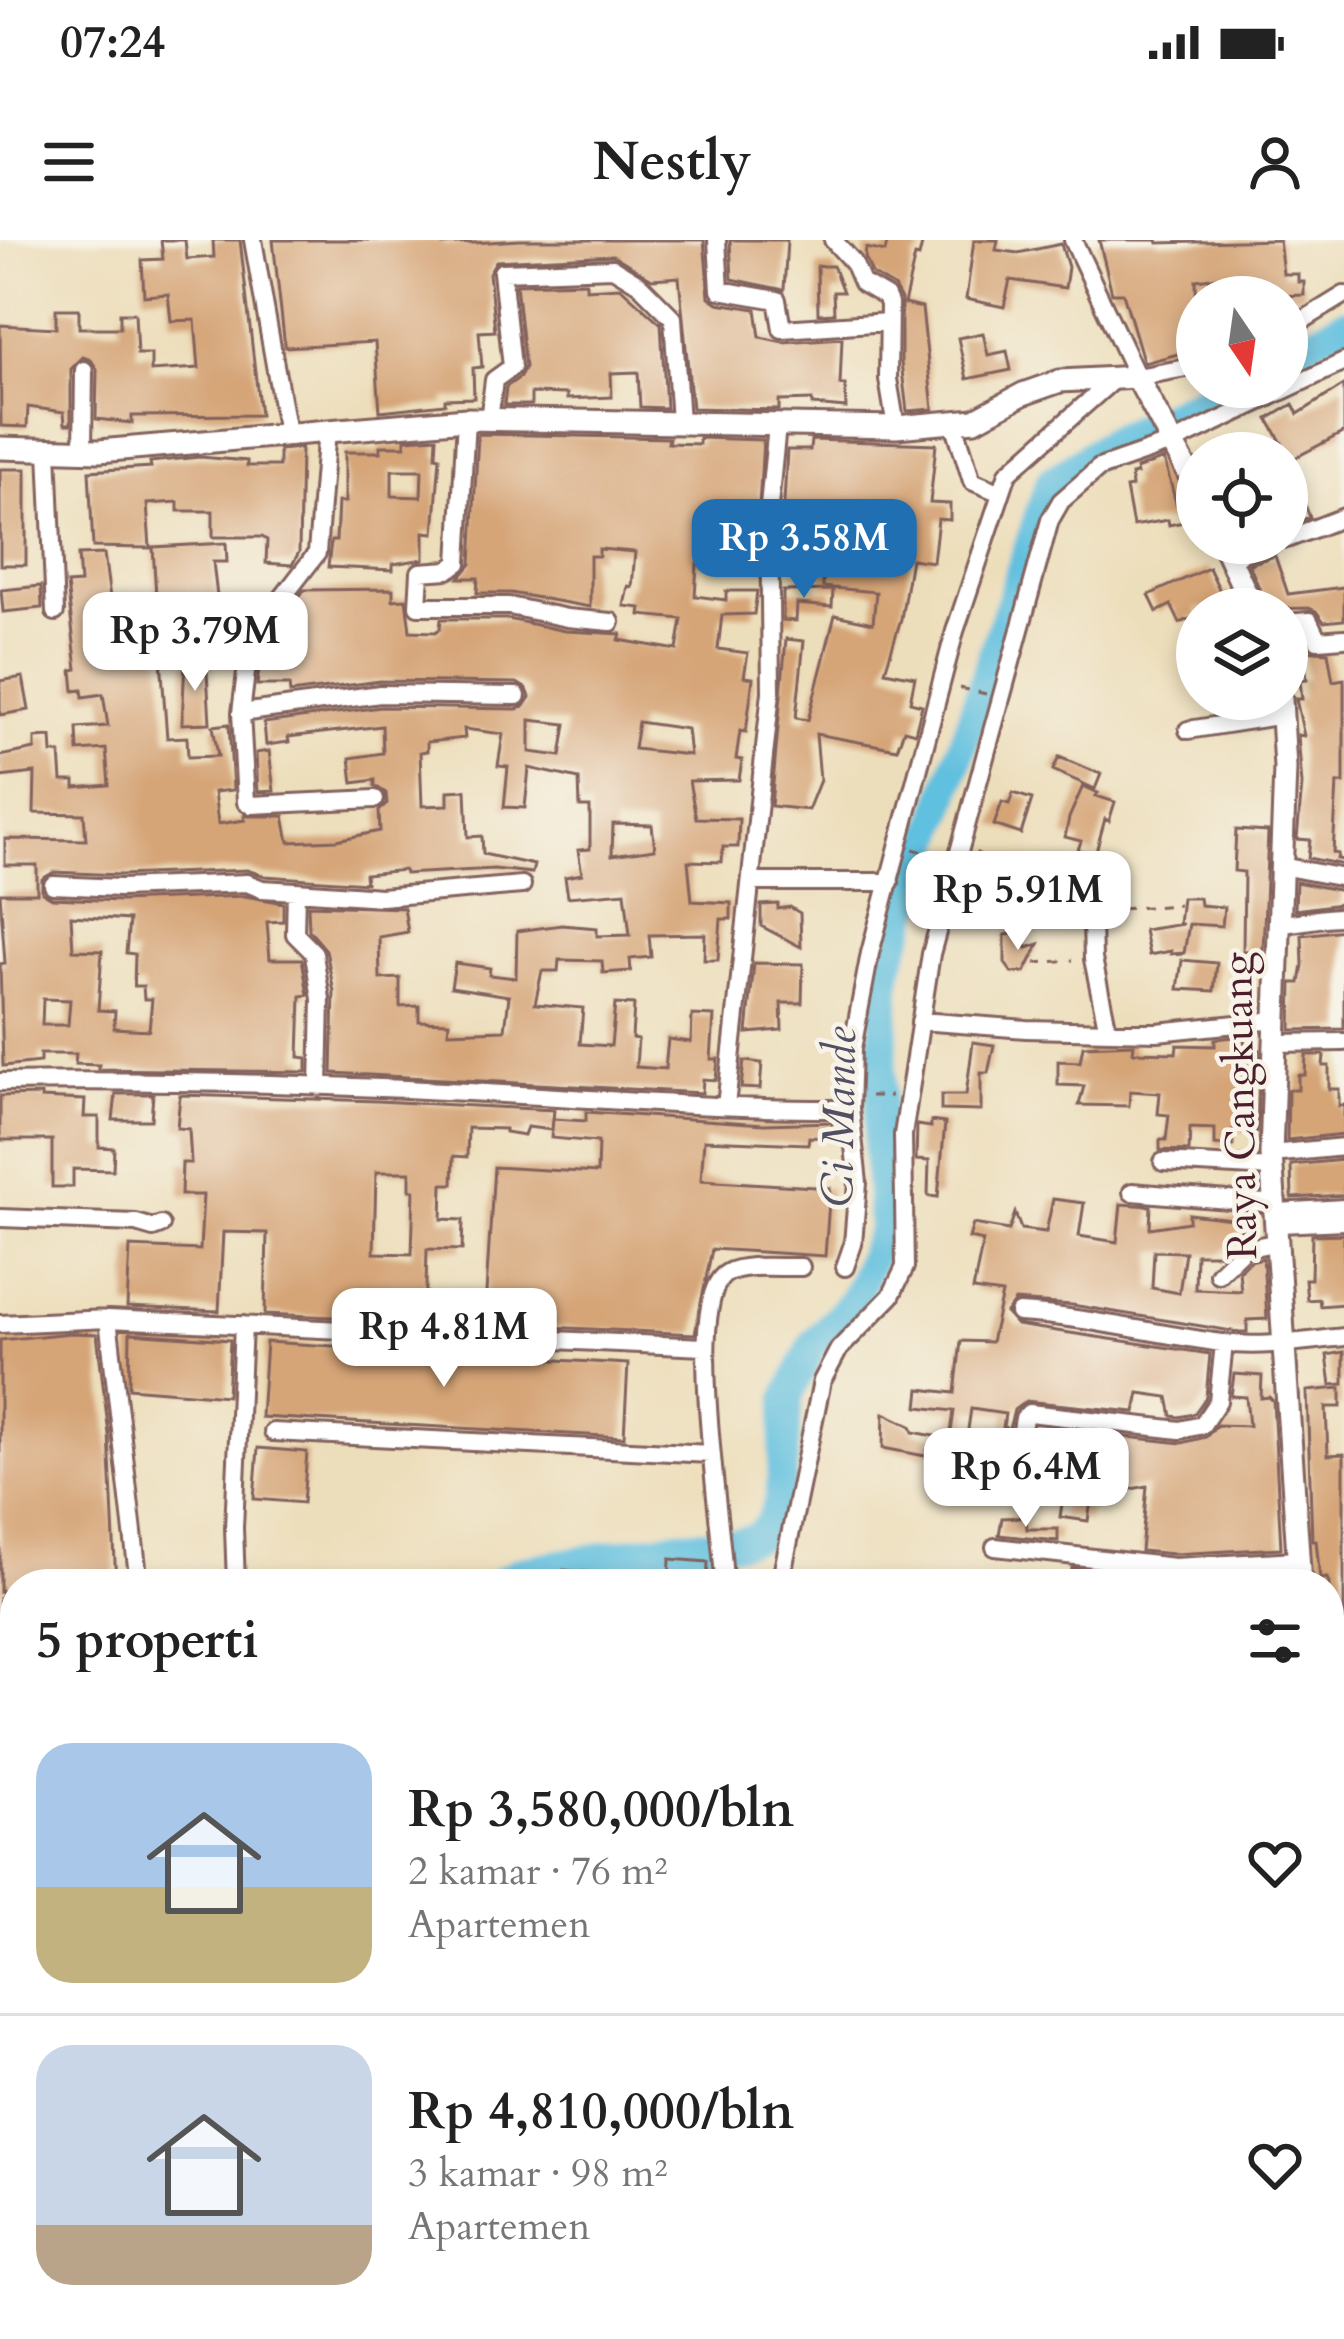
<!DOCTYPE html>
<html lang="id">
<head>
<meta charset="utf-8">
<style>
  :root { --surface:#fff; --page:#f2f2f2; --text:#222; --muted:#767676; --line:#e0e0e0; --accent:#1f6fb2 }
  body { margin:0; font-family:Cardo,serif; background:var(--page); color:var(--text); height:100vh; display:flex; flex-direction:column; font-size:45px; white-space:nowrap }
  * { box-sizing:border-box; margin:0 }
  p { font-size:39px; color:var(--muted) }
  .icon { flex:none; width:66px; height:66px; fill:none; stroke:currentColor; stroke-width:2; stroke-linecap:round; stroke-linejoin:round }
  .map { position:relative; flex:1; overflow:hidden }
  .panel { position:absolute; left:0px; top:1329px; width:1344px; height:771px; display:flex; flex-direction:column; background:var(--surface); border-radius:48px 48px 0 0; box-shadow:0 6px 18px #0003 }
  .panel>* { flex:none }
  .needle { width:78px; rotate:167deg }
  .controls { position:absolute; left:1176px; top:36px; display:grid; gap:24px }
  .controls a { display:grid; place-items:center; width:132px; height:132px; border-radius:50%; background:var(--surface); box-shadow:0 6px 18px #0003; font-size:60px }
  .price { position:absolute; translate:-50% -102px; padding:0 27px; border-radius:24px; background:#fff; color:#222; font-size:39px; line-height:78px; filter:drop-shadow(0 3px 6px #0008) }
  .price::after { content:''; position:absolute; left:50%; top:72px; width:36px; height:27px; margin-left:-18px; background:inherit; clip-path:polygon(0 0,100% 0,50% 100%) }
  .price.current { background:var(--accent); color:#fff }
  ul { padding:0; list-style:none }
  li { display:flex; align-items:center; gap:36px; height:300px; padding:0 36px }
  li+li { border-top:3px solid var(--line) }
  li span { display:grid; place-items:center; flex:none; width:336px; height:240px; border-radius:36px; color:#555 }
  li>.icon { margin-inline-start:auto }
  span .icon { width:144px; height:144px; fill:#fffc; stroke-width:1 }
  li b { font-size:51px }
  h2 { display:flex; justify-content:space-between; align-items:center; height:144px; padding:0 36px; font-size:51px }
  .status { display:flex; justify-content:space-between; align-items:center; height:84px; padding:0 60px; background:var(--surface); direction:ltr }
  .status svg { height:33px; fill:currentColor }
  header { display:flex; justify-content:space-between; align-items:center; height:156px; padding:0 36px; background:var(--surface); font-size:54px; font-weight:700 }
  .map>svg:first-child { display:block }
</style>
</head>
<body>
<div class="status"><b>07:24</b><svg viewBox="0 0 49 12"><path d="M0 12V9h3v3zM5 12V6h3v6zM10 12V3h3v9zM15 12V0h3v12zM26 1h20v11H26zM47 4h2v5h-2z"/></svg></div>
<header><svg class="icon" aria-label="menu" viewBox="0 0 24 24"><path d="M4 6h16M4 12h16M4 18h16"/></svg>Nestly<svg class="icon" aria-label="person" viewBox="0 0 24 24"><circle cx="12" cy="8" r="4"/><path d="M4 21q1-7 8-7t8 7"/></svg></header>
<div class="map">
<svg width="1344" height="2099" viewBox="0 0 1344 2099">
  <rect width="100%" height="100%" fill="#f7f3e8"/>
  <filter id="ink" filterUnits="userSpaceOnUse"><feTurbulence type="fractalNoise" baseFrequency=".00833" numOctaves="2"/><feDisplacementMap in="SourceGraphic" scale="24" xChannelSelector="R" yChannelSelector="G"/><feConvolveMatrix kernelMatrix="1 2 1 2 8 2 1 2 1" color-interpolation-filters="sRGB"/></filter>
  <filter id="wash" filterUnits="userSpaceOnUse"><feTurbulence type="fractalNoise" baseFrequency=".004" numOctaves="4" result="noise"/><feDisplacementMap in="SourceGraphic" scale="48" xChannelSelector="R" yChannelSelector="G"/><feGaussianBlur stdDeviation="2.7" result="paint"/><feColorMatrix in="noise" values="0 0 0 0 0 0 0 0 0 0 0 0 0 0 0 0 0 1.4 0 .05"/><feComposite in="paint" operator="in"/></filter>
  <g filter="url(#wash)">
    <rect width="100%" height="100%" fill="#eddebb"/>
    <path fill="#cec1ba" d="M958 2085H1168L1171 2095 1184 2099H964Z"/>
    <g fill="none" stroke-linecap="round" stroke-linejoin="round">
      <path stroke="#61c0df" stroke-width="30" d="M1287 114 1344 83
        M497 1344 520 1331 677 1304 738 1302 757 1297 770 1282 780 1259 788 1157 814 1103 855 1058 883 989 878 909 887 732 1050 242 1112 200 1227 147
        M0 1423 15 1410"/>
    </g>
    <g id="blocks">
      <path fill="#d5a477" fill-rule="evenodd" d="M161 0H185L187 19 214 17 213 0H240L260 175 132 176V183L96 179 97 129 91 120 83 117 71 129V184H65L64 172 28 167 27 187 1 186 0 85 56 88V69H79V88H120V73H135L137 114H151V131L199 128 195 80 171 81 168 54 144 56 142 20 163 19Z
        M273 0H443V5L520 0H704L709 57 718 63 756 69 760 97 783 102 842 98 840 145H845L846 168 812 165V160L779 161V170L692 168 679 37 652 39 613 15 496 21 489 33 495 91 479 92 482 127 473 128 474 158 445 159V164L380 171 375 102 285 107Z
        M730 0H787L784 50 732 39Z
        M888 0H923L919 17 915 16 904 64 922 68 933 169 907 171 901 122V60L894 47 872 34 865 17 866 8 885 12Z
        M974 0H998L996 10 1018 13 1061 4 1068 27 1065 48 1010 40 1004 67 966 59Z
        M1099 0H1157L1158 3 1279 0 1283 34H1298V42H1304V55L1246 57 1248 49H1238L1234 35 1196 40 1197 109 1144 123 1123 53H1112Z
        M817 26H833L843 52H833L834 73 818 74Z
        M586 42V49L620 47 661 84 666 168 640 167 638 132 611 133 612 157 567 159V154L531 153V165H504L506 147 520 137 525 127 516 44Z
        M983 93 988 115 1007 111 1011 130 967 139 958 98Z
        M1344 145V192L1287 222V213H1266L1282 203 1268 179 1293 164 1298 174Z
        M478 194 669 198 668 203 699 204V198L763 200 757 299 745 300 744 326 697 324 695 356 726 360V351H757L754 374 722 375 718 409 748 413 744 437 753 438 746 492 740 491 736 519 742 520 739 540 689 541 696 578 739 579 738 607H723L722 622 688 621 692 661 731 663V679H721L718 720H704L705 694 649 695 651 717 630 719 631 731 603 733 602 721 559 720 558 731H542L535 764 583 768 580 804 611 806 615 764 634 765 632 798 638 799 636 827 665 829 668 799 691 802 692 775 714 776 711 819H718L716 840 703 839 702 853 332 833 334 752 326 710 309 690 308 665 404 668 408 692 379 697 380 739 400 738V767L419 766V781L449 782 448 792 505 790 509 756 451 747 455 723 490 728 489 735 516 738 517 691 562 685 597 688V696L630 695 625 652 568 657 565 637 582 634 578 610 590 609V567H580L579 539 529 528 525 568 504 567 508 527 498 526 503 494 464 489 465 498 427 502V511L420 512 422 566 448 565V551L466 550 468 597 482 596 483 614 534 625 532 633 494 629 405 634 404 630 365 634 366 643 265 636 247 630 120 635 54 632 42 639V652L52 658 121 661 245 656 283 663V681L267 682 270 719H302L308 755 301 756 299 817 307 818V832L98 829 99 825 75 824 76 814H40V822L3 826 0 724 5 723 0 653H37V625H5V599L86 600 84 574 34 573 35 533 0 537V516L35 509V498L51 497 52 513H60L62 541H75V548L109 545 106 509 78 511 77 488 108 486 103 454 83 457 82 450 74 451 72 430 77 429 67 344 80 343 78 315 104 314 110 358 156 356 153 307 226 303 227 322H213L219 374 158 379 167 498 187 497 188 517 218 516 213 486 229 484 233 550 214 552 218 584 245 580 244 576H284L289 602 337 600 380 591 379 571 387 564 386 553 375 546V540L353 543 350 518 383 513 382 486 288 497 289 502 266 505 264 483 381 467 517 469 524 466 530 457 527 449 517 443 380 441 290 453 289 445H257L261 412 304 350 393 349V360L406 359 410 391 435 392 440 389 441 379H508L565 391 621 394 619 400 677 410 682 379 640 375 641 368 624 366 628 346 632 347 635 312 599 309V316H590V367L511 353H477L478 338H459L471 324ZM530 480 566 484 561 516 530 512ZM638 482 687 489 690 515 634 509ZM613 584 652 585 655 609 612 615ZM71 676 129 680 126 713 135 714 134 746H143L144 759H152L149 790 114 788 115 771 98 770 102 711 73 710ZM43 759 70 760 68 785H42Z
        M437 197 436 216 440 217 434 293 424 292V319L393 324V330L328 327 331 301H336L338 262H345V212H380V206H405V199ZM392 230H422L421 257 392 256Z
        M811 200 936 204 930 263 950 264V280L938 279 933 322 911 319 901 379 885 431 915 437 910 462 922 465 915 493 904 490 897 509 816 494 820 540 808 570 771 566 786 399 804 401 796 478 808 480 835 375 873 383 876 352 823 347V330L809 329 812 302 782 297 787 210H810Z
        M301 208 299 312 292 325 266 323 267 300 262 297H213V271H178V262L147 264 150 308 93 307 89 231 151 227 150 222 200 217 247 221V226H279V210Z
        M1164 219 1176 263 1184 261 1188 281 1169 285 1168 280 1133 286 1126 248 1132 247 1131 235 1137 234 1136 229Z
        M0 229H26V325H0Z
        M1301 255 1310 277 1287 285V261Z
        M1275 316 1288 354 1344 347V380L1324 382 1316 371 1309 368 1268 369 1249 324Z
        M1209 328 1222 355 1228 352 1235 369H1197V376L1180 383 1171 365 1157 372 1149 355Z
        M41 346 42 368 3 372 1 350Z
        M833 350 832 367 797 364 796 381 783 380V351Z
        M1303 410 1328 412 1333 441 1344 439V543H1337L1333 613 1338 614 1337 619 1344 620V625L1308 618 1310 600 1297 599 1302 545 1298 495 1304 496 1296 459H1302L1300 440 1307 439Z
        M185 420H201V432H207L210 483 182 484Z
        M23 437 29 470 0 475V441Z
        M269 511 274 551 258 552 256 513Z
        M1059 517 1101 534 1095 549 1053 530Z
        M1083 546 1098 553 1096 556 1115 562 1109 581 1105 579 1095 615 1078 610 1081 601 1065 597 1069 578Z
        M1013 553 1032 559 1021 594 994 585 1002 562 1009 564Z
        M1236 590 1268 592 1263 710 1243 711 1244 632 1234 631Z
        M977 613 989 619 985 625 994 628 986 644 966 635Z
        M1296 642 1343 651 1340 664 1295 670Z
        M1182 658H1199L1200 665 1224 667 1222 686 1189 684 1184 713 1171 714V711L1149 715 1144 690 1183 684H1179Z
        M778 664V669L790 667 800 673 801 707 761 686V665Z
        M1344 690V789L1291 790 1292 743H1300L1303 725 1302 695Z
        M1022 693 1027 708 1039 704 1025 732 1012 733 1005 723V695Z
        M1182 720 1217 723 1214 751 1178 749Z
        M754 723 803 724 802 763H781L782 790 747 793Z
        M1244 796 1245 809 1260 810 1257 892 1233 890V906L1215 905V889L1190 888 1189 911 1160 910V900H1166L1169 875 1158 874 1160 853 1130 851 1129 866 1079 865 1084 846 1058 845V821L1080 822 1083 806 1134 804 1133 812 1176 813 1177 805 1215 806V799Z
        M973 802 994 805 988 833H981V871L941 870V855H966Z
        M1306 815H1324L1323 826H1329V849H1339V866L1344 865V894L1287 900 1288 850H1298V835H1305Z
        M744 821 762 823 760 849 741 848Z
        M116 854H153L151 880H113Z
        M41 855V858L85 860 84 877H99V907L114 908 113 930 73 929V947H52V900H0V856Z
        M180 855 377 861 554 870 552 890 527 887 524 895 505 892V889L468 888 467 917 454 916 453 944H443L442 979 463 980 462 1010 427 1009 425 1081 265 1074 267 993 223 992 219 1071 127 1067 130 1007 200 1010 203 955H181L182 923H191L189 889 177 888ZM376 932H410V950H414L412 1014 374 1013Z
        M586 872 764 884 832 882 831 898 809 897 808 904 704 900 701 940 830 948 825 1016 712 1009 695 1094 484 1084 494 927 597 933 598 902 551 898 553 879 586 881Z
        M931 881 945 883 938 957 928 956 929 921 916 920 917 885 931 887Z
        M1344 920V955L1292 958 1291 925Z
        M1053 959 1084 963 1079 996 1117 1002 1121 964 1151 966 1150 988 1189 982V974L1241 980V997L1220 1014H1196L1195 1049 1241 1051 1239 1031 1250 1021 1263 1018 1267 1079 1247 1080V1092H1238L1072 1065 1015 1061 1006 1073 1017 1085 1210 1114 1206 1157 1194 1174 1179 1177 1172 1176 1168 1157 1139 1153 1135 1172 1026 1161 1014 1170 1009 1189 1003 1187 1005 1174 971 1169 964 1216 927 1211 925 1216 883 1208 884 1173 911 1186 913 1192 950 1199 954 1171 918 1167 920 1149 955 1153 961 1101 991 1102 1002 1054 973 1050 983 1001 969 998 973 984 1009 990 1015 973 1021 989 1046 992ZM1154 1011 1185 1012 1179 1053 1152 1048Z
        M1344 994V1064L1320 1066 1319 1059 1307 1060 1305 1039H1311L1312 995Z
        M71 1093 97 1094 109 1195 116 1344H15V1347L0 1352V1100Z
        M130 1093 230 1100 227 1156 129 1148Z
        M266 1102 481 1115 482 1109 520 1111V1118L628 1124 624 1197 261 1177Z
        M1344 1112V1144L1331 1145 1327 1115Z
        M1234 1134 1262 1136 1261 1158 1269 1157 1273 1161 1281 1308 1174 1314 1141 1311 1147 1246 1116 1252 1108 1195 1182 1203 1206 1197 1217 1185 1249 1186 1246 1157 1231 1156Z
        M1341 1148V1167H1326L1328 1215 1344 1214V1483H1329L1333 1390 1329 1391V1344L1327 1338 1320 1339 1316 1300H1312L1307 1151Z
        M1085 1192 1101 1194 1088 1281 1060 1277 1065 1244 1037 1241 1032 1248 1015 1247 1016 1233 1029 1224 1079 1229Z
        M258 1208 307 1212 303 1263 254 1259Z
        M1026 1277 1027 1289H1058V1301L999 1295 1002 1278Z
        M670 1319 708 1322 707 1344H669Z
        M1072 1328 1175 1340V1344H1070Z
        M564 1330 608 1334V1344H563Z
        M1329 1509H1344V1560H1329Z
        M1329 1596H1344V1626H1329Z
        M1329 1708 1344 1710V1879L1329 1877Z
        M0 1778H15V2074L0 2075Z
        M1335 1921 1344 1922V2029L1343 2037 1329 2038V1969Z
        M1332 2042H1344V2099H1331Z
        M150 2085H188L190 2099H151Z
        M258 2085H316L307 2091 304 2099H261Z"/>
    </g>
  </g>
  <g filter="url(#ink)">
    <use href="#blocks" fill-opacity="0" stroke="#83625d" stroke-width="3"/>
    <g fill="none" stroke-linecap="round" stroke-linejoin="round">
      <g stroke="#83625d" stroke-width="22">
        <path id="minor" d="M253 0 287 193
          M717 0 720 50 777 60 782 89 888 82
          M833 0 853 22 862 43 886 57 889 64 888 139 896 187
          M1073 0 1137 137 1197 126
          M1287 90 1344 55
          M466 179 458 323 448 330 420 332 418 366H509L567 378 611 382
          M489 180 494 140 512 127 502 32 613 28 639 44 673 78 680 182
          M954 183 972 241 1001 253
          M327 189 317 313 259 388 249 408 241 473 246 562 251 565 375 559
          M83 210 84 130
          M48 211 55 372
          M1287 299 1344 277
          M1230 317 1274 303
          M1287 383 1309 381 1318 400 1344 398
          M241 473 380 454 517 456
          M1188 490 1284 475
          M1281 626 1344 638
          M753 642H890
          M53 645 120 648 247 643 262 649 296 651
          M1092 682 1093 719 1108 791
          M1277 684C1301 684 1320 676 1344 677
          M920 781 1026 789 1157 792 1276 780
          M1275 803 1344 802
          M0 842C167 839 336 845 503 854 618 860 734 870 850 869
          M319 847 321 759 315 721 314 713 295 694 296 651 381 657 522 645
          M726 866 771 452 769 266 777 186
          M1271 914 1344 907
          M1163 922 1272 928
          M1132 952 1276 964
          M1278 972 1344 968
          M0 978 136 983 153 988 161 985
          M1279 984 1344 981
          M845 1027 853 1004 858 943 850 869 852 809 870 713 955 391 1008 233 1114 139
          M1218 1034 1244 1009 1279 1002
          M1019 1073C1088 1077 1154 1094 1222 1103 1262 1108 1305 1101 1344 1097
          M108 1079 139 1344
          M0 1084 108 1079 704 1107
          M273 1192 711 1214
          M1017 1220 1024 1178 1029 1173 1180 1190 1202 1185 1218 1161 1224 1103
          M995 1307 1174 1327 1298 1320
          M236 1344 234 1288 243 1085
          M724 1344C724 1293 682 1057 727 1033 745 1023 781 1028 801 1027
          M780 1344 822 1141 839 1109 891 1056 905 1027 903 895 931 714 1050 280 1061 261 1099 228 1174 202 1344 122
          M9 1361 15 1360
          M1329 1496H1344
          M0 1526H15
          M0 1563 10 1656
          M0 1752 15 1751
          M357 2085 374 2099
          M985 2085 988 2099
          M1033 2085 1036 2099
          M1115 2097 1171 2095 1226 2099
          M317 2099 344 2085
          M426 2099 435 2085
          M579 2099 585 2085"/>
      </g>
      <g stroke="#83625d" stroke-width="27">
        <path id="major" d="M0 208 99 211 466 179 896 187 975 180 1023 154 1060 141 1137 137 1197 249
          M1223 303 1253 369
          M1281 459 1285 528 1271 914 1300 1344"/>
      </g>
      <g stroke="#83625d" stroke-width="30">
        <path id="highway" d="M1329 1652 1344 1654
          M0 1657 15 1656
          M1329 1688 1344 1690
          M0 1689 15 1688"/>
      </g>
      <path stroke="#83625d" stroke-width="3" stroke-dasharray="9 9" stroke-linecap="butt" d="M960 448 986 454
        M913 609 939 616
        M1104 670 1179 665
        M1035 723 1073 720
        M870 856H891"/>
      <use href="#minor" stroke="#fff" stroke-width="16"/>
      <use href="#major" stroke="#fff" stroke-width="21"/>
      <use href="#highway" stroke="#fff" stroke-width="24"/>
    </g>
  </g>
  <g text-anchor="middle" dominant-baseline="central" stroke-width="9" stroke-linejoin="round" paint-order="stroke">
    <g font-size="42" fill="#4a1f2b" stroke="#f7f3e8">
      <text transform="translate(1240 866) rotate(-91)">Raya Cangkuang</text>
    </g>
    <g font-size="45" font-style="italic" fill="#514f61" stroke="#f7f3e8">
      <text transform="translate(839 877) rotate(-89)">Ci Mande</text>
    </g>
  </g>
</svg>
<div class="controls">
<a><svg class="needle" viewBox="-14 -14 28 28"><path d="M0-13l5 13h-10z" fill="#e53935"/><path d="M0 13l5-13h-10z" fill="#767676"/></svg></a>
<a><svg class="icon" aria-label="locate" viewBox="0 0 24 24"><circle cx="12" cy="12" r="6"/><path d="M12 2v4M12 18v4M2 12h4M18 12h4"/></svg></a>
<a><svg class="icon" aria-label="layers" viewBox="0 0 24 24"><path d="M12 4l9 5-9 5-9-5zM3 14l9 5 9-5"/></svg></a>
</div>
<b class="price current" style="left:804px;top:361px">Rp 3.58M</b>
<b class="price" style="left:195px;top:454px">Rp 3.79M</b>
<b class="price" style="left:1018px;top:713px">Rp 5.91M</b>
<b class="price" style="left:444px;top:1150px">Rp 4.81M</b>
<b class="price" style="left:1026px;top:1290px">Rp 6.4M</b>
<section class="panel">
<h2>5 properti<svg class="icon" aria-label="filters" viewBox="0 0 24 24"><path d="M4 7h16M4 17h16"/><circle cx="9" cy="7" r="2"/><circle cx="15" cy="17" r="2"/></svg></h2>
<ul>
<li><span style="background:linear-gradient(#a9c7e8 60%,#c2b280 0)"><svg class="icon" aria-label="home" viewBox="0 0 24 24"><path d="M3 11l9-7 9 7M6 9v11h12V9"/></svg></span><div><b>Rp 3,580,000/bln</b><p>2 kamar · 76 m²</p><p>Apartemen</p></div><svg class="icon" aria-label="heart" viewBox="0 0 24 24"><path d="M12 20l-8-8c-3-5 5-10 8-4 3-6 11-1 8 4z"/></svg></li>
<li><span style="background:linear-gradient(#c9d6e8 75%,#b9a48a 0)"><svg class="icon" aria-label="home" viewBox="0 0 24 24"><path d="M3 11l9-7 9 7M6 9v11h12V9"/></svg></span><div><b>Rp 4,810,000/bln</b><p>3 kamar · 98 m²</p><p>Apartemen</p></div><svg class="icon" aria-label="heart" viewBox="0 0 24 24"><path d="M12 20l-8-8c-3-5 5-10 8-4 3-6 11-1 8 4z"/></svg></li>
</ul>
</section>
</div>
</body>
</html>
